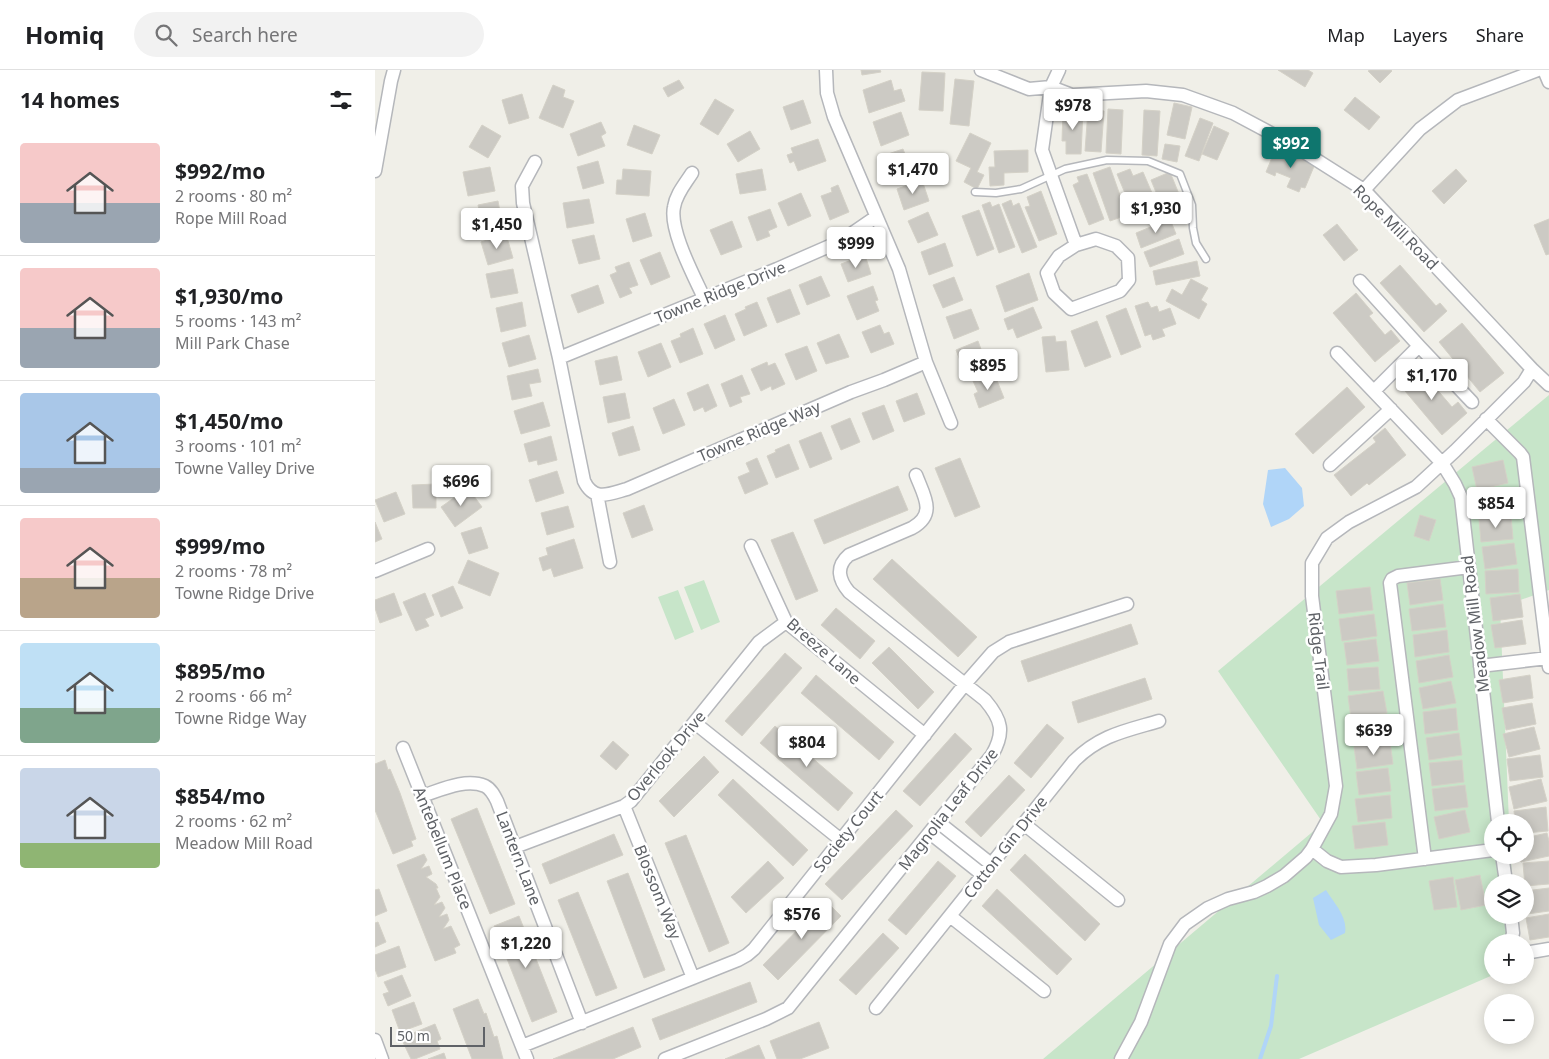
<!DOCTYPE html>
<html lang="en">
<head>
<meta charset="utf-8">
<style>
  :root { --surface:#fff; --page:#f2f2f2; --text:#202124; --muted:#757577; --line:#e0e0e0; --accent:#0f766e }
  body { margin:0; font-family:"Noto Sans",sans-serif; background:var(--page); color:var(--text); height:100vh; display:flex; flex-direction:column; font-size:19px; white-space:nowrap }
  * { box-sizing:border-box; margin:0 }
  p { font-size:16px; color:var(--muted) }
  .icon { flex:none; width:28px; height:28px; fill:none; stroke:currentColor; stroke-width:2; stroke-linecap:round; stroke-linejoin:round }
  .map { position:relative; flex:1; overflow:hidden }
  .drawer { display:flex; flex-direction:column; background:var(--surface); width:375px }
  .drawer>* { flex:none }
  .buttons { position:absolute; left:1109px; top:744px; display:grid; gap:10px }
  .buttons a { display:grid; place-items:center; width:50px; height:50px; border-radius:50%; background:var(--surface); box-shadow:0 2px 12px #0003; font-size:25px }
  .scale { position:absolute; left:15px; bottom:12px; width:95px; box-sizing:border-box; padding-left:5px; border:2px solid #5f6267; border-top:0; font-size:14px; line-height:18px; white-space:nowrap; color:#5f6267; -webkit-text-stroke:4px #fff; paint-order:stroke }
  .price { position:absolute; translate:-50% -42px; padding:0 11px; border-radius:5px; background:#fff; color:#222; font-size:16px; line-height:32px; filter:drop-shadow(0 1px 2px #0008) }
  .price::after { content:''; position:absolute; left:50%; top:30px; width:15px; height:11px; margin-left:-8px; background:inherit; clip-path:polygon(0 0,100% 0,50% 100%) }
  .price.current { background:var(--accent); color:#fff }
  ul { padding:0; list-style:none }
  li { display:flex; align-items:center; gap:15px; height:125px; padding:0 20px }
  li+li { border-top:1px solid var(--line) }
  li span { display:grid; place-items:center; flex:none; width:140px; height:100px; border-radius:5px; color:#555 }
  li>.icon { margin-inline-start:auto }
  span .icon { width:60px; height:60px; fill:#fffc; stroke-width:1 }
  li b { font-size:21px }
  h2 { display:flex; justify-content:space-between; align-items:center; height:60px; padding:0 20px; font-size:21px }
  header { display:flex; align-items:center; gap:30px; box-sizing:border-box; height:70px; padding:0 25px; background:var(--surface); border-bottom:1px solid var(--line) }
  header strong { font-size:24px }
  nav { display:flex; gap:28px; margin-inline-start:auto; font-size:18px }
  .search { width:350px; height:45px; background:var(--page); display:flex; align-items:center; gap:12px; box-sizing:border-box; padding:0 18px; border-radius:28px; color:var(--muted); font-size:19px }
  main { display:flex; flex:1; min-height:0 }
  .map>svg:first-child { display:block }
</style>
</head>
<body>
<header>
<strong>Homiq</strong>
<div class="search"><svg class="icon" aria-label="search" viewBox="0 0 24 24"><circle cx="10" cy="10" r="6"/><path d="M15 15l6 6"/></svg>Search here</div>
<nav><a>Map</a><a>Layers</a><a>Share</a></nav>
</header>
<main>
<section class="drawer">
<h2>14 homes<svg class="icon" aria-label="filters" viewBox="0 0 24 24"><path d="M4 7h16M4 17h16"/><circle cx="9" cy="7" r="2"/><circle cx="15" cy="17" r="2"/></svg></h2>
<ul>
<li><span style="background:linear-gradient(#f6c9c9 60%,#9aa5b1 0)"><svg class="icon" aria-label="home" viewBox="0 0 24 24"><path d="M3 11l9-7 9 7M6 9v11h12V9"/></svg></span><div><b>$992/mo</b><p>2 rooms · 80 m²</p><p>Rope Mill Road</p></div></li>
<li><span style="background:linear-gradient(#f6c9c9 60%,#9aa5b1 0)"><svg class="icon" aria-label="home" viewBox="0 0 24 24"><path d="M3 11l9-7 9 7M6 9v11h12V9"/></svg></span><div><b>$1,930/mo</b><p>5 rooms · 143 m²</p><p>Mill Park Chase</p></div></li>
<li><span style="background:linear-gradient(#a9c7e8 75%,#9aa5b1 0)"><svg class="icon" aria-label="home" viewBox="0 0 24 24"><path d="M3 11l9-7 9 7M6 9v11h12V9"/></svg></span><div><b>$1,450/mo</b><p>3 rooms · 101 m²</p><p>Towne Valley Drive</p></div></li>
<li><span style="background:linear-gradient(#f6c9c9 60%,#b9a48a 0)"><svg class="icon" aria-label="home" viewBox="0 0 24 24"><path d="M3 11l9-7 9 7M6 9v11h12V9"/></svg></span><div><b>$999/mo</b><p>2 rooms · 78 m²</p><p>Towne Ridge Drive</p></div></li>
<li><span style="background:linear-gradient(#bfe0f5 65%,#7fa58c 0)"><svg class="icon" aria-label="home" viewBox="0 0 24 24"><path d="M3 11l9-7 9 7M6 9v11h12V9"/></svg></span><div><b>$895/mo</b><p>2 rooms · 66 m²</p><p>Towne Ridge Way</p></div></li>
<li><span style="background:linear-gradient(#c9d6e8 75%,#8fb573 0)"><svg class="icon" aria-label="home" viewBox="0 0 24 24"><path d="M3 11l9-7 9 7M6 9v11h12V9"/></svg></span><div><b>$854/mo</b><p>2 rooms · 62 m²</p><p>Meadow Mill Road</p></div></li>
</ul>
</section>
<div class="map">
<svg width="1174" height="989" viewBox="0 0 1174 989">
  <rect width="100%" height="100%" fill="#f0efe8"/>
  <path fill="#c7e5c9" d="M1174 325V520L1125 537 1134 752H1118V785H1136L1137 812H1118V845H1138L1139 872H1118V905L924 989H668L948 753 843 601Z
    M329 510 345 552 326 560 309 517Z
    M303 520 319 562 300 570 283 527Z"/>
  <path fill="#b0d5f8" d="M910 398 927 418 929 436 914 449 896 457 888 434 893 400Z
    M951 820C959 833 973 847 970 863L956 870 944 855 938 828Z"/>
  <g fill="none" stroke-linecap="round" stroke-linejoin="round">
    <path stroke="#b0d5f8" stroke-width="4" d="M885 989 896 956 902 906"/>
  </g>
  <path fill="#cccac4" stroke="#d4d1c7" d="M486 0H505L506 2 487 5Z
    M903 0H933L938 3 930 17Z
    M995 0H1016L1017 1 1005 13 993 1Z
    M547 2 570 3 568 41 544 40Z
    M580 9 599 11 594 56 575 54Z
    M304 10 309 18 293 27 288 18Z
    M516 10 519 21 526 19 530 31 494 43 488 20Z
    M178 15 190 20 188 27 199 31 188 58 164 48Z
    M147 24 154 48 134 54 127 30Z
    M980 27 1005 47 994 60 969 40Z
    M340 29 359 40 343 65 325 54Z
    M428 30 436 53 416 60 408 37Z
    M799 33 817 37 810 69 792 65Z
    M733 39 748 40 746 84 731 83Z
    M688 40 708 41 706 84H691V71H687Z
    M713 40 729 41 726 82 710 81Z
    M769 40 785 41 782 86 767 85Z
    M526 42 534 65 506 76 498 52Z
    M825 48 838 53 824 91 810 86Z
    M226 52 231 63 226 66 230 76 203 86 195 64Z
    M107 55 126 66 113 88 94 77Z
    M259 55 285 65 277 84 252 75Z
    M839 56 854 63 842 90 827 84Z
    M375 61 385 79 363 92 352 74Z
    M595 63 616 73 602 102 609 105 602 119 589 112 596 98 581 91Z
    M443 69 451 91 423 101 419 91 415 93 412 85 418 83 416 78Z
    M790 74 805 76 802 92 787 89Z
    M901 78 940 94 930 118 926 117 924 122 912 117 916 108 901 102 900 106 891 102Z
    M528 79 532 89 538 87 543 100 518 108 510 85Z
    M653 80V102L629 103V115L615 116 614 97H620L619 81Z
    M223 91 229 113 208 119 202 97Z
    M115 97 120 121 93 126 88 102Z
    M735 97 752 145 735 151 718 103Z
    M248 99 276 101 274 126 241 124 242 110H247Z
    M387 99 391 120 365 124 361 104Z
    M755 99 758 106 768 102 780 130 757 140 742 104Z
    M1081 99 1092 111 1069 134 1057 121Z
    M795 102 806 129 787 137 776 110Z
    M712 104 729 149 714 155 698 115 704 112 702 107Z
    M547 110 554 131 529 140 522 119Z
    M463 115 474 142 455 150 446 126 457 122 456 118Z
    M666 121 682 164 664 171 650 137 655 136 652 127Z
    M426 123 436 146 413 156 403 133Z
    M214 129 219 153 192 158 188 133Z
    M636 130 638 136 644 133 662 177 647 183 627 134Z
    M123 131 125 142 128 141 131 156 108 160 103 135Z
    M615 132 617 137 624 134 640 177 624 183 607 135Z
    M395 139 402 157 393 161 395 166 382 171 373 147Z
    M604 140 619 179 602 186 587 146Z
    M553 142 563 165 543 173 533 151Z
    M270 143 277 166 258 172 251 149Z
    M795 149 801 164 766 178 761 163Z
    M1174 149V184L1171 185 1159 155Z
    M357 151 367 177 346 185 335 160Z
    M962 154 983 180 969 191 948 165Z
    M131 164 138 188 113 195 106 172Z
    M219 165 225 189 204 194 197 170Z
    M804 169 809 184 775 197 769 182Z
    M570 173 578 196 554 205 546 182Z
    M285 182 295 207 276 215 265 190Z
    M490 185 496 204 473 212 466 194Z
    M822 191 825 206 781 215 778 201Z
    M254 192 263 215 254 218 257 223 245 228 235 205 242 202 240 197Z
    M1025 195 1061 236 1065 233 1072 241 1049 262 1005 213Z
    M138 199 143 223 116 228 111 204Z
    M654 203 663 230 630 242 621 216Z
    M446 206 455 226 432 235 424 215Z
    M579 207 588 230 568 238 558 215Z
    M816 209 833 218 826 230 832 234 824 249 791 231 797 219 807 225Z
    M223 215 229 233 203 243 196 225Z
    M498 216 503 230 500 231 504 241 482 250 472 226Z
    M415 219 425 244 402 253 392 228Z
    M981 223 998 243 994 246 1010 265 1016 260 1025 271 1000 292 958 243Z
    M147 232 151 256 126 262 121 238Z
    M382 232 392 256 369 266 360 244 371 239 370 237Z
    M773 232 776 238 782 236 784 242 795 238 801 254 787 259 790 266 778 270 776 264 770 266 760 236Z
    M658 237 667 258 642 268 638 258 633 260 629 249Z
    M751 238 766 277 746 285 731 246Z
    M596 239 604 259 579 269 571 247Z
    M350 245 360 270 340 279 329 254Z
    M722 251 736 287 710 297 696 261Z
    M1087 253 1129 303 1105 322 1064 272Z
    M505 255 509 264 514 262 519 274 496 283 487 262Z
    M318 258 328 284 305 293 296 271 306 267 305 264Z
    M464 264 474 287 451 294 442 273Z
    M154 265 161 289 134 297 127 273Z
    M680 266 681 272 691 271 694 300 671 302 667 267Z
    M603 271 611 293 593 299 590 291 586 293 581 280Z
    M286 273 296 297 273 307 263 282Z
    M432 276 442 301 421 310 410 284Z
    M242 286 247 310 225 315 220 291Z
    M392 292 393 296 400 293 410 314 397 320 396 316 386 321 376 299Z
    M1048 295 1056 305 1053 309 1077 337 1083 332 1092 343 1067 365 1025 315Z
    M163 299 166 312 154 314 157 326 137 330 132 306Z
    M619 303 629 328 604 338 599 324 603 322 598 311Z
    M367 305 375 324 365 327 367 332 355 337 346 314Z
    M333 314 342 336 330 342 328 337 319 341 312 323Z
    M972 317 990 337 938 384 920 364Z
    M250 323 255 348 233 353 228 327Z
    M542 323 550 344 529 352 521 331Z
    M299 329 310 355 288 364 278 338Z
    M168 332 175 356 146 364 139 341Z
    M509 335 519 361 498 370 487 343Z
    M475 348 485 372 466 380 456 356Z
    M258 356 265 380 244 386 237 363Z
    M1010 358 1031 385 994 415 992 413 976 426 959 405 1001 372 998 368Z
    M446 362 457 389 435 398 424 371Z
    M176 366 182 390 163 395 162 390 154 392 149 374Z
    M414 374 424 399 401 408 392 386 401 382 400 380Z
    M382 388 393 414 370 424 363 407 375 402 371 393Z
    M585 388 605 437 580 447 560 398Z
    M1128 390 1133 413 1102 420 1097 397Z
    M182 401 189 423 161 432 154 410Z
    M61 414V438H38L37 415Z
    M523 416 533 440 449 474 439 450Z
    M93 418 107 437 80 457 66 437Z
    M1133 419 1135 442 1104 445 1102 422Z
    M21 422 30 444 9 452 0 430Z
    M269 435 278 460 257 468 248 443Z
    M193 436 199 457 172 465 166 443Z
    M1045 445 1061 450 1054 471 1039 466Z
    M1136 446 1138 469 1106 472 1104 449Z
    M0 452 7 469 0 472Z
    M106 457 113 478 94 484 86 463Z
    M418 462 443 521 421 530 396 470Z
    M199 469 208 498 179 507 176 498 168 501 164 488 173 485 171 478Z
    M1139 473 1142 494 1110 499 1107 477Z
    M517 489 602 567 583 587 498 509Z
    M93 490 124 503 115 526 83 513Z
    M1143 499 1144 522 1111 524 1110 501Z
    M1065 509 1068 530 1035 535 1032 513Z
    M78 516 88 538 66 547 57 525Z
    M995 517 998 540 964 544 961 521Z
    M19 523 27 545 5 553 0 538V530Z
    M50 523 59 545 50 549 54 556 41 561 28 532Z
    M1145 524 1148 547 1118 551 1115 528Z
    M1068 534 1071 557 1037 561 1034 539Z
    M461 538 500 571 485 589 446 555Z
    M999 544 1002 566 967 571 964 549Z
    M1147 550 1151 574 1120 578 1116 555Z
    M756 554 763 574 653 612 646 591Z
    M1072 560 1074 582 1040 587 1038 565Z
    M1001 569 1004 591 972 595 969 573Z
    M514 577 559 622 543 639 497 593Z
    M410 583 427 598 367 666 350 651Z
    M1074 585 1078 607 1044 613 1041 591Z
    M1003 597 1005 619 974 621 972 599Z
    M441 605 519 672 504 690 426 623Z
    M1155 605 1158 628 1128 633 1124 610Z
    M770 608 777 629 703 653 697 632Z
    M1076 611 1081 633 1048 639 1044 618Z
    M1008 621 1012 643 976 648 973 626Z
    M1157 633 1161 654 1131 660 1127 638Z
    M1081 638 1083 660 1050 664 1048 642Z
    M1012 645 1016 668 980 675 975 652Z
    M672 654 689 668 656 708 639 693Z
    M400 656 478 723 463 741 385 673Z
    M1159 657 1165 679 1134 687 1128 664Z
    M580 663 597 679 545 736 528 721Z
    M1084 663 1087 685 1054 690 1051 668Z
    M238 671 254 685 241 700 225 686Z
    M1015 672 1018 694 982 699 979 677Z
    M1165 685 1168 707 1135 711 1132 689Z
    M329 686 344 702 299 747 284 731Z
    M10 690 13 700 15 699 25 723 41 769 36 771 38 776 18 784 0 740V694Z
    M1087 690 1089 712 1057 716 1054 693Z
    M1013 698 1016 721 984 725 981 702Z
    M634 705 650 720 606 767 590 752Z
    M358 709 433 780 418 796 343 725Z
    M1166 709 1172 731 1139 739 1134 717Z
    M1090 715 1093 737 1060 741 1057 719Z
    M1015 725 1017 748 983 752 980 729Z
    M1171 737 1173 761 1150 763V752H1140L1139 741Z
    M102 738 140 834 115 844 76 749Z
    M521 740 538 756 467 830 450 814Z
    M1090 740 1095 762 1064 769 1059 747Z
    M1010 752 1013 775 980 779 977 756Z
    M1172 763 1174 771V786L1146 792 1145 785H1150V768Z
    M239 764 248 785 175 814 167 794Z
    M311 765 354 873 334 882 290 773Z
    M49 784 52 790 46 799 54 796 57 804 51 807 61 814 63 818H61L65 827 59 835 67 832 70 838 64 847 72 844 74 850 68 859 76 856 85 875 79 878 81 883 60 891 22 795Z
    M650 784 725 854 710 871 635 800Z
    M393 791 409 808 371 843 356 827Z
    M563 791 581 806 531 865 513 850Z
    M1174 791V814L1150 816 1148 793Z
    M253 803 290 900 269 908 232 811Z
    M1105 805 1111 835 1086 840 1080 810Z
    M1078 807 1082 837 1059 840 1054 811Z
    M1174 818V841L1152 844 1150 821Z
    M4 819 12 841 0 846V820Z
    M622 819 697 889 682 905 607 836Z
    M203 822 242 918 221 926 183 830Z
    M451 831 466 846 403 910 388 895Z
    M1174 844V867L1155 870 1151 848Z
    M144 846 182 942 157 952 119 856Z
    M3 852 11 872 0 877V853Z
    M508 863 524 878 481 925 464 910Z
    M24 876 31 897 3 907 0 899V885Z
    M27 905 36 926 13 936 8 924 14 922 9 912Z
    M375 912 382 932 285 970 277 949Z
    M103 929 109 944 111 943 119 967 122 966 128 989H97L78 939Z
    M39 932 47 954 25 962 17 940Z
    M444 952 454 978 425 989H402L395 971Z
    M60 954 66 969 62 971 65 979 40 989H36L26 968Z
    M258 957 266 977 238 989H178Z
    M384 975 390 989H350Z
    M69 983 71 989H53Z"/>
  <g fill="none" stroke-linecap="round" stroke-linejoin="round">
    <g stroke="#b5b7bb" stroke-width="9">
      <path id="lane" d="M600 122 621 123 646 119 690 99 732 90 773 91 805 104 817 135 818 158 821 173 831 189"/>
    </g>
    <g stroke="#b5b7bb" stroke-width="15">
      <path id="street" d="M606 0 654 19 676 17 697 25 771 21 808 25 858 43 918 75 989 120 1157 299 1174 315
        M684 0 676 17 667 80 701 175 684 186 672 203 679 223 696 239 745 221 754 210 753 188 741 176 721 169 701 175
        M1169 0 1174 12
        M160 92 147 116 148 133 184 288 209 411C219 432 234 424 252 419L476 322 509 310 551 292 524 199 459 47 452 23 451 0
        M0 101 16 11 19 0
        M317 103C310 114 301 124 299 137 294 160 319 206 329 228
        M989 120 1045 59 1083 30 1163 0
        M985 211 1044 276 1097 332
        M962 283 1067 393 1080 414 1086 427 1123 752
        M184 288 402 199 466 171 501 147
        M551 292 576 353
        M999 321 1044 276
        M1111 349 1145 383 1148 387 1174 597
        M955 395 1016 339
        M222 424 235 492
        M376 476 411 552 550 665
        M0 501 53 479
        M1105 596 1173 588
        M320 653 466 770
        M28 678 152 989
        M47 726C66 720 90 708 110 716 116 719 119 725 122 731L207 953
        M249 736 318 908
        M563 752 616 794
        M649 754 743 830
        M555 763 608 805
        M140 777 249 736 256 731 384 572 411 552
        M937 779 952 791 966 797 1001 795 1118 780
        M1127 785 1131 812
        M1050 789 1015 513 1017 509 1023 506 1094 497
        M575 846 669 921
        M1136 872 1138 863 1136 845
        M1150 883 1174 879
        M501 938 699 691C725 665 750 661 784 651
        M0 970 7 989
        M147 976 363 890 372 885 379 879 590 614 618 582 634 572 752 534
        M290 989 391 949 413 938 617 685C630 662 627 650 610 630L474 522C464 510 460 497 474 485L537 458C562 444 549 426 541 405
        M746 989 766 952 795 874 810 854 833 838 853 829 879 822 892 816 909 806 931 787 937 779 956 744 961 716 937 526V493L952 468 974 452 1041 417 1080 381 1149 312 1157 299"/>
    </g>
    <use href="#lane" stroke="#fff" stroke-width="6"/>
    <use href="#street" stroke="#fff" stroke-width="12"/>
  </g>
  <g text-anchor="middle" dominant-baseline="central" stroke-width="5" stroke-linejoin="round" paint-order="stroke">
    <g font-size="16" fill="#5f6267" stroke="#fff">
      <text transform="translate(1021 157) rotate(45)">Rope Mill Road</text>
      <text transform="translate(345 222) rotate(-22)">Towne Ridge Drive</text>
      <text transform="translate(384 361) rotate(-23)">Towne Ridge Way</text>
      <text transform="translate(1100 554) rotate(-97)">Meadow Mill Road</text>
      <text transform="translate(449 581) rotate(41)">Breeze Lane</text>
      <text transform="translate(944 581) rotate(83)">Ridge Trail</text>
      <text transform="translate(291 686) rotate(-50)">Overlook Drive</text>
      <text transform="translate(573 739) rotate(-52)">Magnolia Leaf Drive</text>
      <text transform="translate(473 761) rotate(-51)">Society Court</text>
      <text transform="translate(630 777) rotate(-52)">Cotton Gin Drive</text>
      <text transform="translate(68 778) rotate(68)">Antebellum Place</text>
      <text transform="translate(144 788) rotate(69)">Lantern Lane</text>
      <text transform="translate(283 822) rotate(68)">Blossom Way</text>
    </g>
  </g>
</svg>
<div class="buttons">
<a><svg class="icon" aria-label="locate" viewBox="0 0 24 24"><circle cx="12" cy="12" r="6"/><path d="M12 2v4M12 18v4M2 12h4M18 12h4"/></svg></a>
<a><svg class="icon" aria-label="layers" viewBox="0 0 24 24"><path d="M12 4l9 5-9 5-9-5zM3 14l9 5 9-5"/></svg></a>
<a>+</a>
<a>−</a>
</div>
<div class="scale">50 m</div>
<b class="price" style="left:698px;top:61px">$978</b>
<b class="price current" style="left:916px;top:99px">$992</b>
<b class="price" style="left:538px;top:125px">$1,470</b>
<b class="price" style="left:781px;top:164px">$1,930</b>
<b class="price" style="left:122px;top:180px">$1,450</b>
<b class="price" style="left:481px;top:199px">$999</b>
<b class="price" style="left:613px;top:321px">$895</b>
<b class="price" style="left:1057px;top:331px">$1,170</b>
<b class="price" style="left:86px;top:437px">$696</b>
<b class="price" style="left:1121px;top:459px">$854</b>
<b class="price" style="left:999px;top:686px">$639</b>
<b class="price" style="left:432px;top:698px">$804</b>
<b class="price" style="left:427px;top:870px">$576</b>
<b class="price" style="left:151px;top:899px">$1,220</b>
</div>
</main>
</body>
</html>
